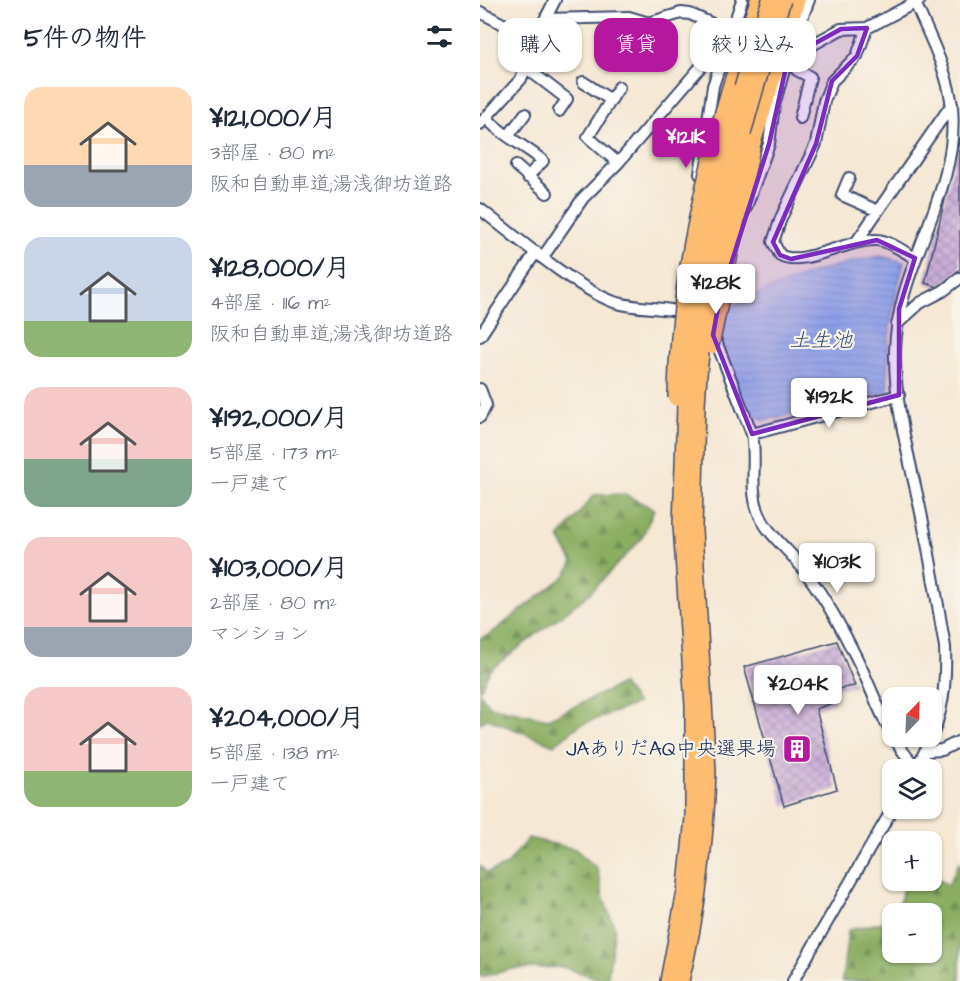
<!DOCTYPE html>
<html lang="ja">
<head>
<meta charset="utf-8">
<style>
  :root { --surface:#fff; --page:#f6f6f7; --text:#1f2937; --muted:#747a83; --accent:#b5179e }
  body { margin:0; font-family:"Architects Daughter","Klee One",sans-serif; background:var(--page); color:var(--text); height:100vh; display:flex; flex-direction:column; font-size:22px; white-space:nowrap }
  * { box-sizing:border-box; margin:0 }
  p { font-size:20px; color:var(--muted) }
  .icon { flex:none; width:33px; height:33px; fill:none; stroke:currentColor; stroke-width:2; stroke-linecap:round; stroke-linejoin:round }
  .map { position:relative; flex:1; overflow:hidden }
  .panel { display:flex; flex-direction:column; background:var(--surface); width:480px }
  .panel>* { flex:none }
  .banner { position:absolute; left:18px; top:18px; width:372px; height:54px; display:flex; gap:12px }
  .needle { width:39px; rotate:23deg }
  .fabs { position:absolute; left:402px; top:687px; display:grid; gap:12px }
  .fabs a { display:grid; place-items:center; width:60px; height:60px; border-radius:12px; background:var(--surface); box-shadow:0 2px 4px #0004; font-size:30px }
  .price { position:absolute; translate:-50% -51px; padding:0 14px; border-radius:6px; background:#fff; color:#222; font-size:20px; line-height:39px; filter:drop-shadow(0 2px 3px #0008) }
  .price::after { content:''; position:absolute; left:50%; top:36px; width:18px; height:14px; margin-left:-9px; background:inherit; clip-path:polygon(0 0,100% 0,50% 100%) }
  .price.selected { background:var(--accent); color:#fff }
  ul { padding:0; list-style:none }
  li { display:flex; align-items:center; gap:18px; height:150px; padding:0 24px }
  li span { display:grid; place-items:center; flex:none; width:168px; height:120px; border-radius:18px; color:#555 }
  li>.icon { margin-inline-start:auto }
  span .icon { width:72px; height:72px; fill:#fffc; stroke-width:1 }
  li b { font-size:26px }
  h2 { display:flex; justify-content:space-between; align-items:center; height:72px; padding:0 24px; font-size:26px }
  .chip { padding:0 21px; border-radius:18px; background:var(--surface); box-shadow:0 2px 4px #0004; font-size:21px; line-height:54px }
  .chip.selected { background:var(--accent); color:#fff }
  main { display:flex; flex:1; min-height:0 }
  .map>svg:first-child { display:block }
</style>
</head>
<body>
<main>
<section class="panel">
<h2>5件の物件<svg class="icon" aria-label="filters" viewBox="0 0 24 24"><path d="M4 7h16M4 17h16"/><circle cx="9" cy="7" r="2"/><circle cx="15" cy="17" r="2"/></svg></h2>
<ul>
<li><span style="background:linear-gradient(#ffd9b3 65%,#9aa5b1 0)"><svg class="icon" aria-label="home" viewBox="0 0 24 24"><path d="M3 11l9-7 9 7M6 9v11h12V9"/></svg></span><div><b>¥121,000/月</b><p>3部屋 · 80 m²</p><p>阪和自動車道;湯浅御坊道路</p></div></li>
<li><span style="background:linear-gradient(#c9d6e8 70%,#8fb573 0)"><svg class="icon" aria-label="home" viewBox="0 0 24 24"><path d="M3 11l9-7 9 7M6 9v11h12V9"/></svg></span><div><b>¥128,000/月</b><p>4部屋 · 116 m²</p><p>阪和自動車道;湯浅御坊道路</p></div></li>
<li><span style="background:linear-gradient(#f6c9c9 60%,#7fa58c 0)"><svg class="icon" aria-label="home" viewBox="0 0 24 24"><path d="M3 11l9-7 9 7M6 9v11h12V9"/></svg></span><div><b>¥192,000/月</b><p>5部屋 · 173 m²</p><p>一戸建て</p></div></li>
<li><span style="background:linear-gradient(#f6c9c9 75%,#9aa5b1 0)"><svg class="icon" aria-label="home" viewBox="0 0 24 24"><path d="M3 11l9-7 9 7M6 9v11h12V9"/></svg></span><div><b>¥103,000/月</b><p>2部屋 · 80 m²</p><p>マンション</p></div></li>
<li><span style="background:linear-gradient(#f6c9c9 70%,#8fb573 0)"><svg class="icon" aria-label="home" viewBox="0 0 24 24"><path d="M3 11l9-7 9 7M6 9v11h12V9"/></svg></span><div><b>¥204,000/月</b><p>5部屋 · 138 m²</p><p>一戸建て</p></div></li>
</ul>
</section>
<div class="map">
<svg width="480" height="981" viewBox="0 0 480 981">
  <defs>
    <pattern id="forest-firs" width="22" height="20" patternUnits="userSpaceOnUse" patternTransform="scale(1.5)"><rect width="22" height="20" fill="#8bae62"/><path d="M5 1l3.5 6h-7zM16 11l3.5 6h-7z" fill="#718e54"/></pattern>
    <pattern id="water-rules" width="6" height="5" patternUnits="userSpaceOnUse" patternTransform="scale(1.5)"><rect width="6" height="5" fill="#86b7f2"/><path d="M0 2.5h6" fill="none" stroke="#6d95c7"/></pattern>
    <pattern id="building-cross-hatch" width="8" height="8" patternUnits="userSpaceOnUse" patternTransform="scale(1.5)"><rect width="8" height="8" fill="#cbaed8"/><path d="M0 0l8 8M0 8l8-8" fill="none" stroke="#a48eb2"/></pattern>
  </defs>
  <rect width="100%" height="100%" fill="#f7f3e8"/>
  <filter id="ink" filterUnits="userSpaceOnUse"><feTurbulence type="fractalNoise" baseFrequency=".0167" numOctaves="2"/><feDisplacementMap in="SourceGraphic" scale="12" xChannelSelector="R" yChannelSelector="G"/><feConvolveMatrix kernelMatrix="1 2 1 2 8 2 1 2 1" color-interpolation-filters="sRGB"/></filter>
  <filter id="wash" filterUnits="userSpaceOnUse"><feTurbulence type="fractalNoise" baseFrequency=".008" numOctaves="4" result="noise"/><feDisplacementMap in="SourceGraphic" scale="24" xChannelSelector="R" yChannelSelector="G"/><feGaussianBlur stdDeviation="1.35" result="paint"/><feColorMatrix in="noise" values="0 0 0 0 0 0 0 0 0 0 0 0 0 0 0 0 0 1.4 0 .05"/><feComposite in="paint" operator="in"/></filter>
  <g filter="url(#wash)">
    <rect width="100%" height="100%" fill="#f5e8d4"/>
    <path fill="url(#forest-firs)" stroke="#536e60" stroke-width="1.5" d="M144 494 174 509 162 538 108 595 10 670 0 690V638L9 635 85 576 93 562 79 538 114 495Z
      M142 684 157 704 100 725 74 745 8 719 0 723V693L10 706 68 719Z
      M48 838 95 849 117 868 124 900 135 928 127 981 82 967 33 969 0 977V866L7 873 27 865Z
      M480 861V981H362L368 930 412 920V952H452V914L418 913 424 881 452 880V874L468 885Z"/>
    <path fill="url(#water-rules)" stroke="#5073a8" stroke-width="1.5" d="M400 256 424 262C412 308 405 344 408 392L285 420 267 412 233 317C283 288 343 266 400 256Z"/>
    <g id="blocks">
      <path fill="url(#building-cross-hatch)" d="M480 137V269L458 287 445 283Z
        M357 641 375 686 351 690 355 702 336 709 357 789 304 806 264 667Z"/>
    </g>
  </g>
  <g filter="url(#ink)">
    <use href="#blocks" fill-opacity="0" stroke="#3c4b70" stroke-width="1.5"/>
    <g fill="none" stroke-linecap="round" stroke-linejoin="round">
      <g stroke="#3c4b70" stroke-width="14">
        <path id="minor" d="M434 0C448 34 468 70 472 107 480 194 417 263 415 351 414 404 429 457 440 508 450 554 457 601 465 647 467 696 460 727 435 770
          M0 12 23 24 58 33
          M65 19 149 17 169 23 201 13 210 14 237 26 249 35
          M387 28 377 56 352 81 344 101 336 144 301 218 293 242 300 255C323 268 369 238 397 240 410 241 424 252 435 258
          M310 49 330 46 361 29 387 28 440 0
          M45 67 87 99 79 111
          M103 82 131 100
          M7 118C18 133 47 147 63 161L47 177
          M320 118 330 77 317 70 324 47
          M0 124 41 79 58 33 75 0
          M29 135 45 114
          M138 163 108 137 139 87
          M36 166 67 193
          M220 174 233 86 262 0
          M369 178 362 195 398 211
          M0 209C35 236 94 287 134 302 159 310 183 306 207 313
          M265 210 289 144 294 105 310 49 329 0
          M377 241 472 104
          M63 257 103 198 138 163 230 56 245 32
          M417 324 440 303 463 291 480 278
          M0 336 56 252
          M234 336 272 434C277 460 269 486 278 511 286 533 307 548 320 565 341 591 358 621 373 651 394 690 404 734 436 767
          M0 389 6 405 0 417
          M272 434 419 395
          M446 751 462 750 480 741
          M313 981 413 808"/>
      </g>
      <g stroke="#3c4b70" stroke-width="18">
        <path id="highway" d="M249 91 278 0
          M273 143 317 0
          M188 981 206 886 213 818V706L201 525 205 404
          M201 981C218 912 226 842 228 771L214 530 217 406"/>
      </g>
      <use href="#minor" stroke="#fff" stroke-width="10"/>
      <use href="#highway" stroke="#febc70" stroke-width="15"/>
      <g stroke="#3c4b70" stroke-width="18" stroke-linecap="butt">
        <path id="highway-bridge" d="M231 346 273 143
          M196 398C197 293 220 191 249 91
          M205 404C216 265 244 131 290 0
          M217 406C224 265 260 133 303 0"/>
      </g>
      <use href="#highway-bridge" stroke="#febc70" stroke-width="15"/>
    </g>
  </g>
  <path fill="#7b2cbf" fill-opacity="0.2" stroke="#7b2cbf" stroke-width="4.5" stroke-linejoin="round" d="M387 28 377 56 352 81 336 144 293 242 300 255 311 259 397 240 435 258 419 309V395L272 434 233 335 239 302 289 144 310 49 330 46 361 29Z"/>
  <defs>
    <g id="building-square" transform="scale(1.5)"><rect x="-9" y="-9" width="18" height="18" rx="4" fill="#b5179e" stroke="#f7f3e8"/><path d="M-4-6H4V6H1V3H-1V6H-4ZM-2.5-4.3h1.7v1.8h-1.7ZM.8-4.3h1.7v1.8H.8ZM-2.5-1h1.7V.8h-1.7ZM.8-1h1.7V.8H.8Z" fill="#fff"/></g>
  </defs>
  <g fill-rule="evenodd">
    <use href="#building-square" x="317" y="749"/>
  </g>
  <g text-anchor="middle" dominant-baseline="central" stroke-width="4.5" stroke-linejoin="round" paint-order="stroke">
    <g font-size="20" fill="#1b2f5e" stroke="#f7f3e8" text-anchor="end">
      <text x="296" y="749">JAありだAQ中央選果場</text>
    </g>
    <g font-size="21" font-style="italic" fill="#365183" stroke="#f7f3e8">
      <text x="341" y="340">土生池</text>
    </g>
  </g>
</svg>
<div class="fabs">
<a><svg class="needle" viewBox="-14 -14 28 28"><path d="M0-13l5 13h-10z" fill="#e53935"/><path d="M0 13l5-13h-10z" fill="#747a83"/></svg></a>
<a><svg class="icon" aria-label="layers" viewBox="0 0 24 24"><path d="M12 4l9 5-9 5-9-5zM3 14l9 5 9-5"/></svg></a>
<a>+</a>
<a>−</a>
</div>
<b class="price selected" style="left:206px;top:169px">¥121K</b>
<b class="price" style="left:236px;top:315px">¥128K</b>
<b class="price" style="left:349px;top:429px">¥192K</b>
<b class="price" style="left:357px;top:594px">¥103K</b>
<b class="price" style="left:318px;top:716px">¥204K</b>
<div class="banner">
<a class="chip">購入</a>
<a class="chip selected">賃貸</a>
<a class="chip">絞り込み</a>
</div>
</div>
</main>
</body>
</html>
